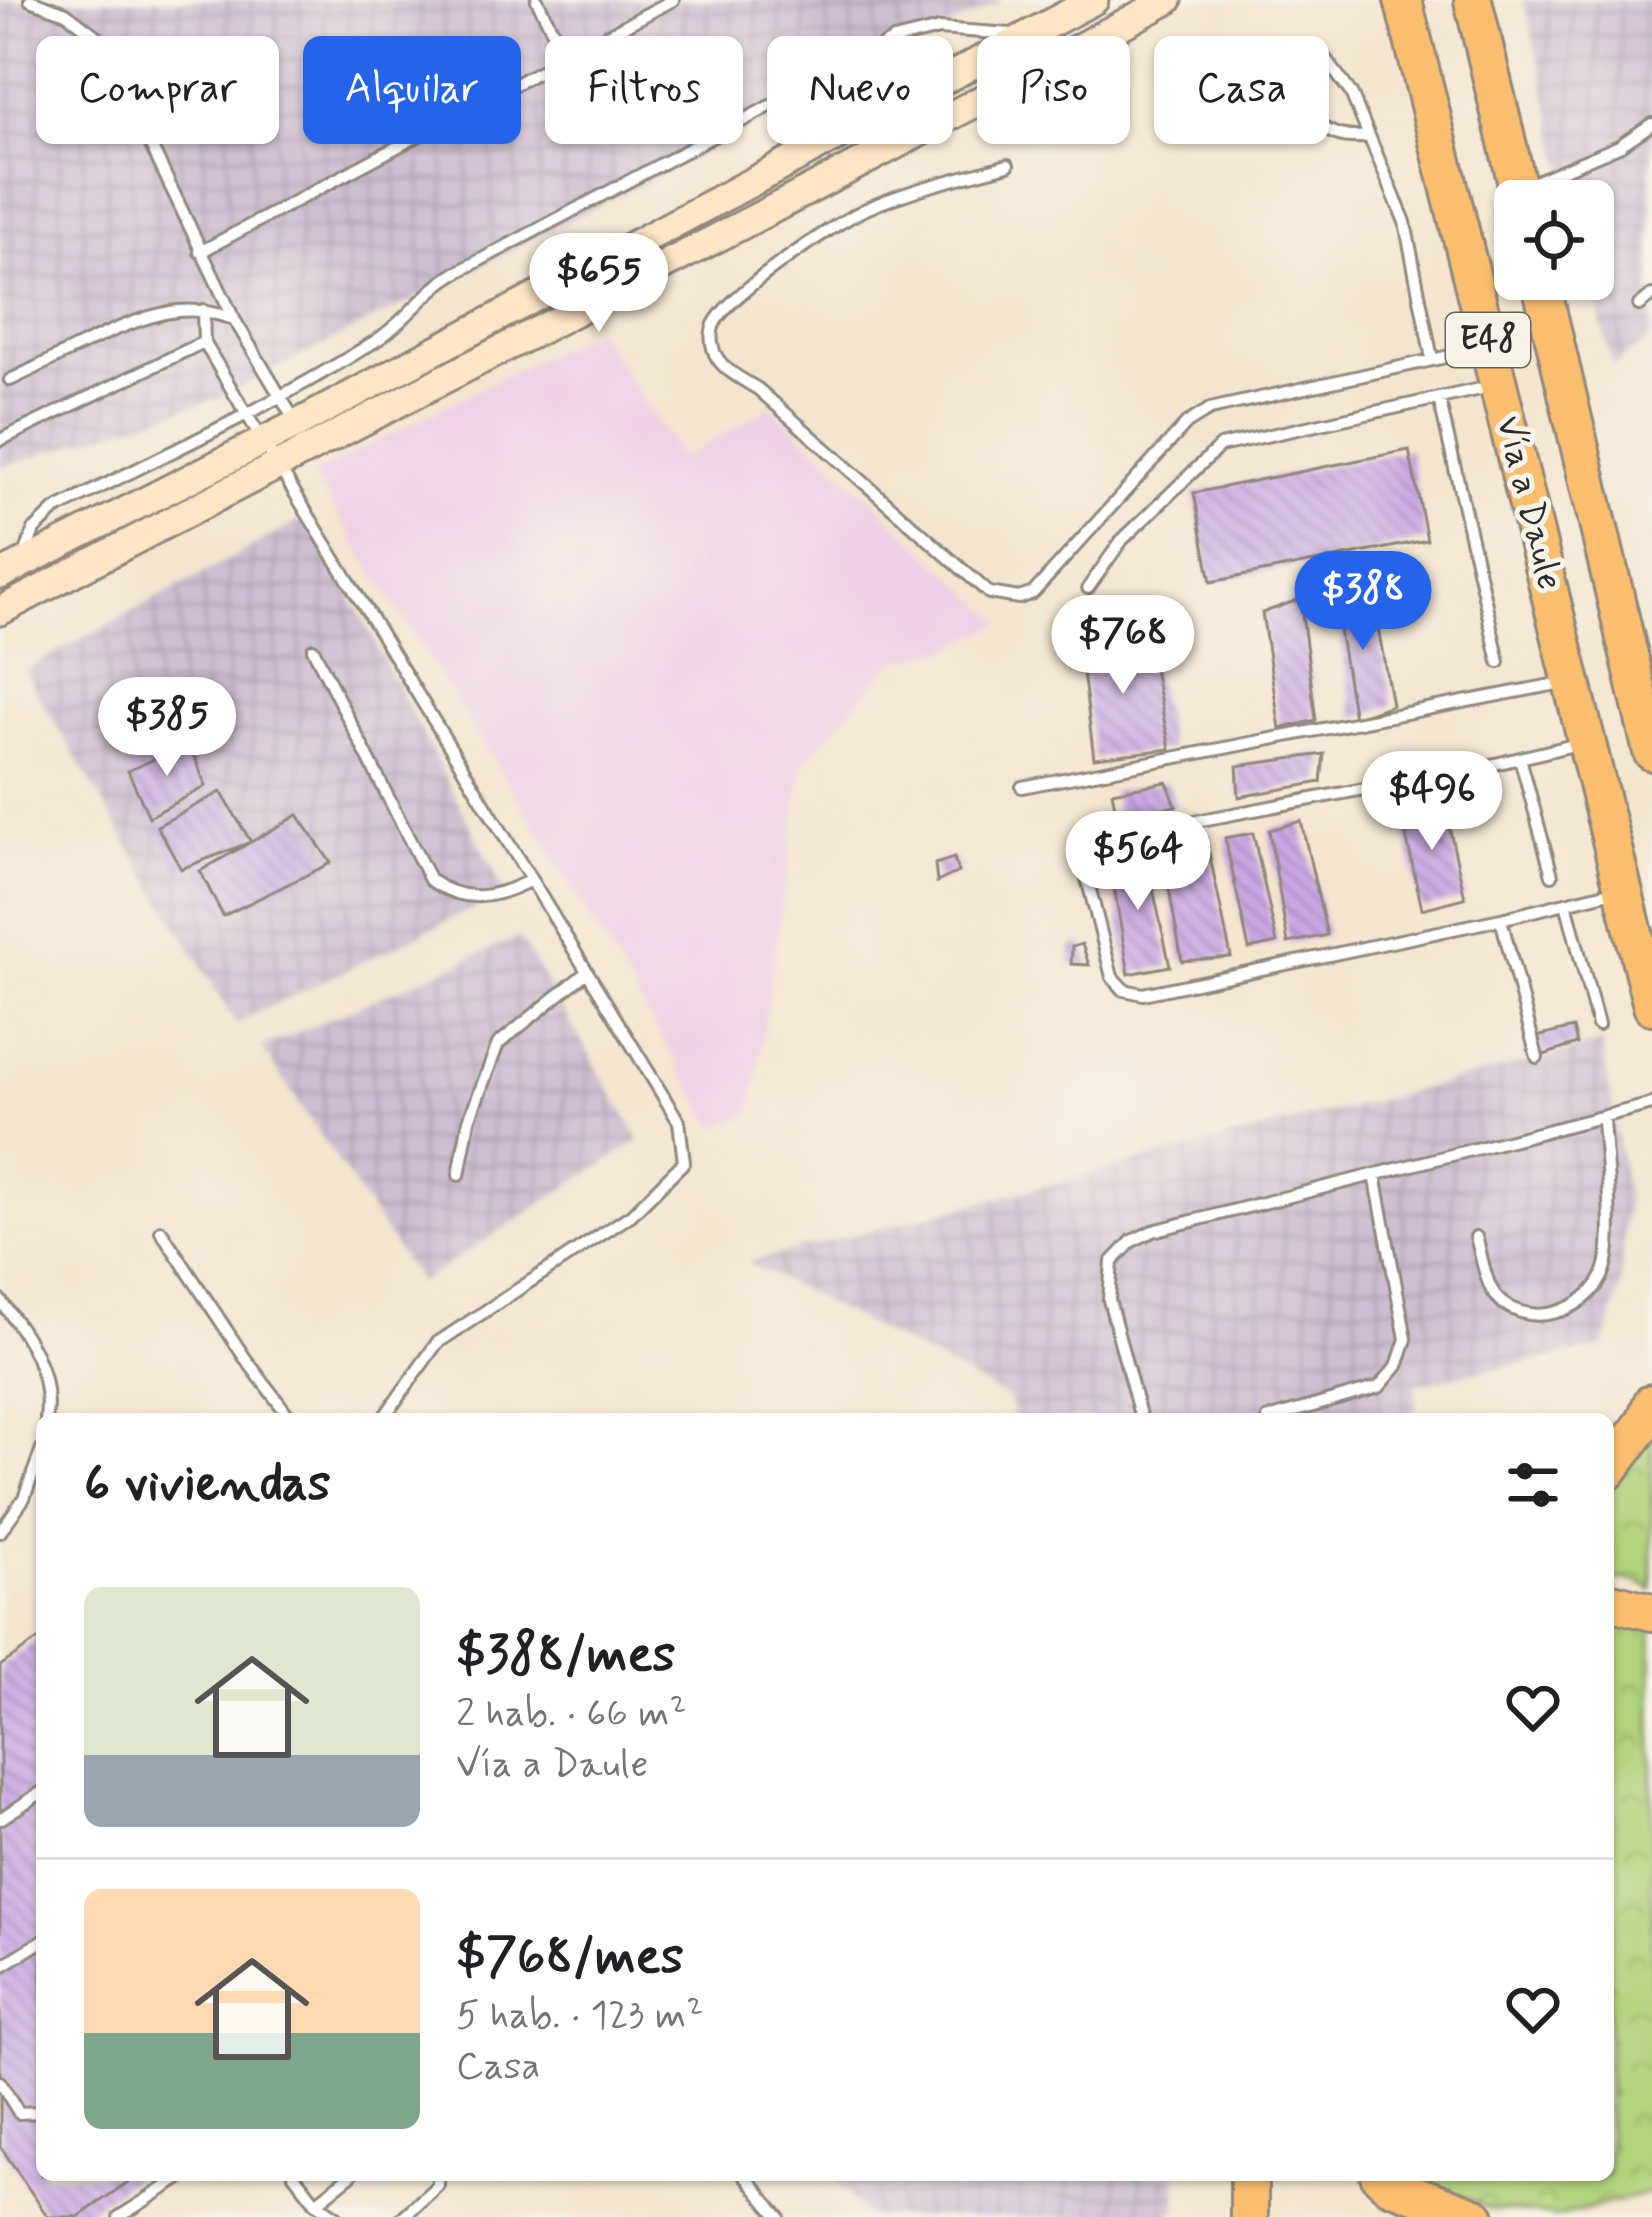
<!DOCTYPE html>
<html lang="es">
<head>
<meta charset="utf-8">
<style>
  :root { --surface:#fff; --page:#f2f2f2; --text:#202124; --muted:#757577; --line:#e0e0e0; --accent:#2563eb }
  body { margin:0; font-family:Mynerve,sans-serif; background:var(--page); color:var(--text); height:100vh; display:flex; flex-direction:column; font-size:45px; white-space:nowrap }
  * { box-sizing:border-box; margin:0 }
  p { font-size:39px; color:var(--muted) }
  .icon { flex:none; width:66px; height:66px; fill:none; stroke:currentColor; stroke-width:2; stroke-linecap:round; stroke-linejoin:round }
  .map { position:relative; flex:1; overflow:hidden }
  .drawer { position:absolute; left:36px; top:1413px; width:1578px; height:768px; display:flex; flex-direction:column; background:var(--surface); border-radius:18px; box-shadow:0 3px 9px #0004 }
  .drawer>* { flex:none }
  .banner { position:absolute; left:36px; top:36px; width:1581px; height:108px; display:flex; gap:24px }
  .buttons { position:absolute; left:1494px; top:180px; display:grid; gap:24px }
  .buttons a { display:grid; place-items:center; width:120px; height:120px; border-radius:18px; background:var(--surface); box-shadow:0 3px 9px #0004; font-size:60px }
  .price { position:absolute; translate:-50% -102px; padding:0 27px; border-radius:42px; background:#fff; color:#222; font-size:39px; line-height:78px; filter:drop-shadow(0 3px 6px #0008) }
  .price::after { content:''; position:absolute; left:50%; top:72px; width:36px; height:27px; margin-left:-18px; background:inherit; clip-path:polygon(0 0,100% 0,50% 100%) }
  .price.selected { background:var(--accent); color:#fff }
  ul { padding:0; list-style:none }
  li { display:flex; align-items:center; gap:36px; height:300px; padding:0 48px }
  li+li { border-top:3px solid var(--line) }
  li span { display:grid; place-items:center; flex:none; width:336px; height:240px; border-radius:18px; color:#555 }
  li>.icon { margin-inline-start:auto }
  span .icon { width:144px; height:144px; fill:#fffc; stroke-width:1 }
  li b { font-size:51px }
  h2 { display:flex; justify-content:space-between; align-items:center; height:144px; padding:0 48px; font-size:51px }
  .tag { padding:0 42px; border-radius:18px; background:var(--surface); box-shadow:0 3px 9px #0004; font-size:42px; line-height:108px }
  .tag.selected { background:var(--accent); color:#fff }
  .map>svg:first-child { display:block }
</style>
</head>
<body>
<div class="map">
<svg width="1652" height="2217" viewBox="0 0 1652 2217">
  <defs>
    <pattern id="industrial-grid" width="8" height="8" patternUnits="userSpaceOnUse" patternTransform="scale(3)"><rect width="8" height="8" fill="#cdbed2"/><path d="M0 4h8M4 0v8" fill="none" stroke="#b0a3b4"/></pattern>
    <pattern id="park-crowns" width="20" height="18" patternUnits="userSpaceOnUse" patternTransform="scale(3)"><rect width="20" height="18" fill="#b1d37c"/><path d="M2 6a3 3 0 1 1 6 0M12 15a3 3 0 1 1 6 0" fill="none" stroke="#98b56b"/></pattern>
    <pattern id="building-back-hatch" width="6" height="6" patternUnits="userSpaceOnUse" patternTransform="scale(3)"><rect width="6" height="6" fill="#caa7e5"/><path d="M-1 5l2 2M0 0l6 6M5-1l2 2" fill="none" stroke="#a488ba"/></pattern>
  </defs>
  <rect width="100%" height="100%" fill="#f7f3e8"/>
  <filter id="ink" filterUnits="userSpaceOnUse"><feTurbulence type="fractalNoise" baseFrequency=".00833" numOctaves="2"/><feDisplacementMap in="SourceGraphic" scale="24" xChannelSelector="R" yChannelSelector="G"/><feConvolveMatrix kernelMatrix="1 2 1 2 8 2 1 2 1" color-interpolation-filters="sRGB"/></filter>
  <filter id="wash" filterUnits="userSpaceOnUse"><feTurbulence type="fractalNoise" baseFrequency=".004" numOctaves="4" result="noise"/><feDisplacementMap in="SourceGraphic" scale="48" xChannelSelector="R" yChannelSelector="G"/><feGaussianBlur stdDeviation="2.7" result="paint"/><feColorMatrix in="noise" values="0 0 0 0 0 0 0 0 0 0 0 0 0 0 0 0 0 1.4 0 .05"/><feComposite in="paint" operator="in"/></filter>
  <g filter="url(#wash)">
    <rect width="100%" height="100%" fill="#f4e5cf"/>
    <path fill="#efd0e6" d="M596 329 682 460 771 406 1003 623 943 651 894 661 803 764 751 1115 715 1127 531 820 312 475Z"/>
    <path fill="url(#industrial-grid)" d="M0 0H1003L221 397 0 467Z
      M1524 0H1652V338L1612 365 1591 279 1593 201H1572Z
      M309 516 505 893 236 1023 24 671Z
      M519 937 640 1140 419 1283 262 1048Z
      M1602 1043 1627 1201 1620 1289 1604 1347 1416 1384V1419H1013L1010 1399 748 1262Z
      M832 2175H1177V2210L1167 2217H867Z"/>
    <path fill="url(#park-crowns)" stroke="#6e7f54" stroke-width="3" d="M1652 1430V1589L1636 1581 1608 1579V1492Z
      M1608 1619 1652 1627V2192L1558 2216 1490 2209 1405 2175H1608Z"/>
    <g id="blocks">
      <path fill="url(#building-back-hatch)" d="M1409 450 1427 540 1211 582 1194 493Z
        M1371 589 1392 705 1354 718 1334 600Z
        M1300 599 1316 720 1280 729 1262 613Z
        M1146 629 1170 749 1094 758 1080 648Z
        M189 743 206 786 149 817 128 771Z
        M1324 754 1321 782 1239 797 1237 766Z
        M1167 782 1176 806 1117 816 1112 792Z
        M221 792 251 842 298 815 331 863 223 916 200 871 251 842 181 869 157 826Z
        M1443 799 1465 898 1422 909 1400 807Z
        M1301 821 1327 935 1288 943 1269 830Z
        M1253 833 1277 943 1249 949 1225 838Z
        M1206 838 1231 957 1182 961 1162 851Z
        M1144 848 1170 966 1129 974 1109 858Z
        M954 858 958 872 937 882 935 864Z
        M1082 944 1089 965 1071 964 1072 947Z
        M1573 1028 1577 1044 1541 1056 1536 1037Z
        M42 1637V2175H138L78 2217H48L0 2146V1666Z"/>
    </g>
  </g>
  <g filter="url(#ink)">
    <use href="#blocks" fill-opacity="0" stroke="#90887d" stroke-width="3"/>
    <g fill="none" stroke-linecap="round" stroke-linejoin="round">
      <g stroke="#90887d" stroke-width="16">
        <path id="lane" d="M30 0 66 13 100 39 234 319
          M537 0 566 57
          M1368 136C1321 144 1303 109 1283 74L1286 60 1306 53 1325 58 1351 93 1405 222 1432 359
          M1008 165C961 178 911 189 866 209 835 223 723 297 713 327 710 336 712 346 715 354 723 371 744 380 758 389L989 593 1019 598 1033 593 1187 423 1210 409 1482 349
          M1527 185 1619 146 1652 124
          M200 252 673 0
          M1639 305 1652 295
          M203 310 204 342 238 400 679 1122 684 1162 631 1215 437 1343 387 1413 388 1419
          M10 380C56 359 129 316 178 311 198 309 215 313 234 319L295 421
          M1439 398 1499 662
          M0 440 204 342
          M25 554 34 530 55 510C163 455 275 405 377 340 405 322 424 292 454 274L894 40 939 29 1012 34
          M1088 588 1122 540 1220 446 1490 387
          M313 649 430 880C465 904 494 899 531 880
          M1578 744 1495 764 1087 842 1084 866 1112 977 1124 990 1143 994 1501 919 1618 890
          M1520 758 1552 875
          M1022 787 1567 682
          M1566 903 1598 1025
          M1501 919 1537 1057
          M459 1175 469 1120 498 1044 587 972
          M161 1231 245 1358 291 1419
          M1476 1237C1481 1253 1484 1276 1492 1290 1519 1334 1591 1314 1605 1269 1616 1234 1605 1159 1603 1119
          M0 1300C28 1338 52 1370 46 1419
          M1141 1419 1109 1300 1112 1262 1132 1241 1153 1231 1652 1104
          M1268 1419 1379 1387 1397 1366 1406 1339 1375 1175
          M0 1532 24 1498 42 1449
          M0 1819 42 1792
          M0 1967 42 1941
          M0 2082 19 2113 42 2112
          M294 2175 316 2203 337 2217
          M744 2175 779 2217
          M316 2203 351 2175
          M119 2217 185 2175
          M403 2217 438 2185V2175"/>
      </g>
      <g stroke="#90887d" stroke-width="33">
        <path id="secondary" d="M0 575 297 424 1094 0
          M0 611C388 405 781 209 1168 0"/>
      </g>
      <g stroke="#90887d" stroke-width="42">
        <path id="highway" d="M1403 0 1652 1006
          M1473 0 1521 201
          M1540 279 1652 752
          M1608 1471 1644 1423 1652 1403
          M1608 1601 1652 1612
          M1249 2175V2217
          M1379 2175 1390 2185 1476 2217"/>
      </g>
      <use href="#lane" stroke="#fff" stroke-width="10"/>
      <use href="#secondary" stroke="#fde5c5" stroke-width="27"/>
      <use href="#highway" stroke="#fbbe6e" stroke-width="36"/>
    </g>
  </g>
  <g text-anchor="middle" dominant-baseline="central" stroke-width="10" stroke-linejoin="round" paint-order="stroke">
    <rect fill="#f7f3e8" stroke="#686764" stroke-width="3" x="1446" y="313" width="84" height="54" rx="9"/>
    <g font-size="33" font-weight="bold" fill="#2b2b2b">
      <text x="1488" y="340">E48</text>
    </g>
    <g font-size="36" fill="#2b2b2b" stroke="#f7f3e8">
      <text transform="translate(1528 503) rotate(76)">Vía a Daule</text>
    </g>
  </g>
</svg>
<div class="buttons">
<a><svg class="icon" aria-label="locate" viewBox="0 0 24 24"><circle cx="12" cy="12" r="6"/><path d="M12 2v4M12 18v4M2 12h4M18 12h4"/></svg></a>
</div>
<b class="price" style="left:599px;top:335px">$655</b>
<b class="price selected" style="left:1363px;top:653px">$388</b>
<b class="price" style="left:1123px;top:697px">$768</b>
<b class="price" style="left:167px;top:779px">$385</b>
<b class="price" style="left:1432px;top:853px">$496</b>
<b class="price" style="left:1138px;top:913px">$564</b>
<div class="banner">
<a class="tag">Comprar</a>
<a class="tag selected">Alquilar</a>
<a class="tag">Filtros</a>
<a class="tag">Nuevo</a>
<a class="tag">Piso</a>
<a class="tag">Casa</a>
</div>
<section class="drawer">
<h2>6 viviendas<svg class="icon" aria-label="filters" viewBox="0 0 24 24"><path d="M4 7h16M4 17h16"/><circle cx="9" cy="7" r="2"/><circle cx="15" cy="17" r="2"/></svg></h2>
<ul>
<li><span style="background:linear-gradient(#dfe7d0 70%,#9aa5b1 0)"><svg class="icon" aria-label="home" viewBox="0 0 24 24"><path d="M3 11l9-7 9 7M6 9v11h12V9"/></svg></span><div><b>$388/mes</b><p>2 hab. · 66 m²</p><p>Vía a Daule</p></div><svg class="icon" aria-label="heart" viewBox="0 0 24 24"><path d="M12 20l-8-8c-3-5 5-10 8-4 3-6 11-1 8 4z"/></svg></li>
<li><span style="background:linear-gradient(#ffd9b3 60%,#7fa58c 0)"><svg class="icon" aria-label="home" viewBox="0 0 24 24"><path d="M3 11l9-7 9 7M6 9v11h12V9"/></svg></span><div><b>$768/mes</b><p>5 hab. · 123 m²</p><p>Casa</p></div><svg class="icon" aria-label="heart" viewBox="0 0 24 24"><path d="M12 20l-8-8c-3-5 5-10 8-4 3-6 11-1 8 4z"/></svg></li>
</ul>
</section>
</div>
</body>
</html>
